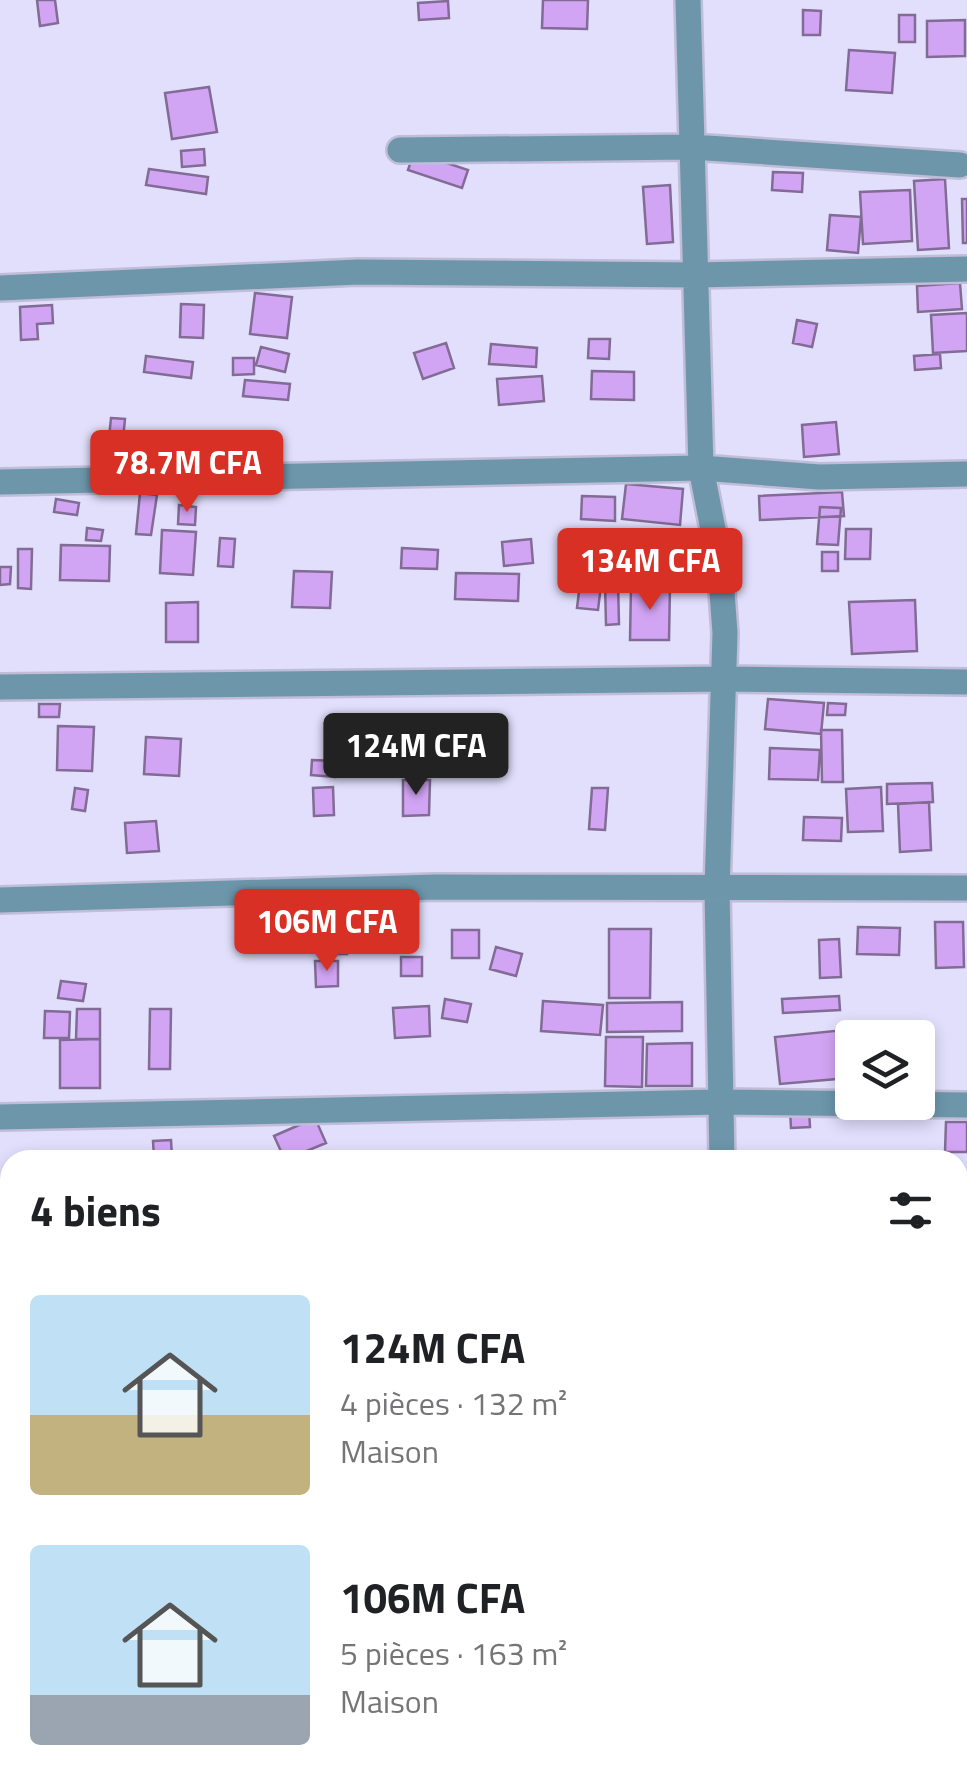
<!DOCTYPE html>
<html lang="fr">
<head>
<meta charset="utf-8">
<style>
  :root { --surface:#fff; --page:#f2f2f2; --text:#202124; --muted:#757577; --accent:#d93025 }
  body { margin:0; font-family:"Titillium Web",sans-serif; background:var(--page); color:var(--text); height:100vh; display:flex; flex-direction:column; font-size:38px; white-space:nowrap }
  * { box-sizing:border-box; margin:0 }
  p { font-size:32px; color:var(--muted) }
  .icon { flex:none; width:55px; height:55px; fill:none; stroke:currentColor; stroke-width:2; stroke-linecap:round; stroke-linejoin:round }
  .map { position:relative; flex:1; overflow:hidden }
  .side { position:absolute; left:0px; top:1150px; width:968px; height:642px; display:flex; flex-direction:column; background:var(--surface); border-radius:30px 30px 0 0; box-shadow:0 5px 15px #0003 }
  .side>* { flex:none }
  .tools { position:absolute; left:835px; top:1020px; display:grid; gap:20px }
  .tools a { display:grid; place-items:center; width:100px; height:100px; border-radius:10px; background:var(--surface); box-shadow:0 5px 15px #0003; font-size:50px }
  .price { position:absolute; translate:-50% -85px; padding:0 22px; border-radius:10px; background:var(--accent); color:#fff; font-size:32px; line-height:65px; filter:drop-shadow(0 2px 5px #0008) }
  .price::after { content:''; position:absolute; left:50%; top:60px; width:30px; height:22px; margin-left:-15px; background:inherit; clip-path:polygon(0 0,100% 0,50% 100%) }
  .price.active { background:#222; color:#fff }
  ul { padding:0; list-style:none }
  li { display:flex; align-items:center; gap:30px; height:250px; padding:0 30px }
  li span { display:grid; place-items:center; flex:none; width:280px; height:200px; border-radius:10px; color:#555 }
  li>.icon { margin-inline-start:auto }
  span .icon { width:120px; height:120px; fill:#fffc; stroke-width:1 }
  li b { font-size:42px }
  h2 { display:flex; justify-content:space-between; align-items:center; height:120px; padding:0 30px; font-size:42px }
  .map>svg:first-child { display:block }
</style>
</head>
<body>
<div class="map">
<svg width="967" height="1791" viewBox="0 0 967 1791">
  <rect width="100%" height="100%" fill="#e2dffd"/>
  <path fill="#d2a5f4" stroke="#826b94" stroke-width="2.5" d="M37 0H55L58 23 40 26Z
    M543 0H588L587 29 542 28Z
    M448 1 449 18 419 20 418 3Z
    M803 10 821 11 820 35H803Z
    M899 15H915V42H899Z
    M965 20V56L927 57V21Z
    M849 50 895 53 892 93 846 90Z
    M209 87 217 132 172 139 165 93Z
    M204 149 205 165 182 167 181 151Z
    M414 152 468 170 462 188 408 170Z
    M149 169 208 177 206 194 146 185Z
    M773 172 803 173 802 192 772 190Z
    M945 179 949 248 918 250 914 181Z
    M670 185 673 242 647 244 643 187Z
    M910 190 912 241 863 244 860 192Z
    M962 199H967V243H963Z
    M830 215 861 217 858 253 827 250Z
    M960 283 962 309 918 312 917 286Z
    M255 293 292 297 287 338 250 334Z
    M181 304 204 305 203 338 180 337Z
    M52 305 53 323 37 324 38 339 21 340 20 307Z
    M967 313V351L933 353 931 315Z
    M797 320 817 324 812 347 793 343Z
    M589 339H610L609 359 588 358Z
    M446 343 454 368 423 379 414 353Z
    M491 344 537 348 536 367 489 364Z
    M261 347 289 354 285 372 256 365Z
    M940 354 941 368 915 370 914 356Z
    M146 356 193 362 191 378 144 372Z
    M233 358H254V374L233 375Z
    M592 371 634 372V400L591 399Z
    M542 376 544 401 499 405 497 379Z
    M245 380 290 384 288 400 243 396Z
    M111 418 125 419 122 449 108 447Z
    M836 422 839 454 804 457 802 425Z
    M626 484 683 489 680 525 622 519Z
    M842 492 844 516 760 520 759 496Z
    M140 493 157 495 151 535 136 534Z
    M582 496 615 497V521L581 519Z
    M56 499 79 503 77 515 54 512Z
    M179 505 196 507 195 525 178 524Z
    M820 507 841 508 838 545 817 544Z
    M87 528 103 530 101 541 86 540Z
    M846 529H871L870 559H845Z
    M162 530 196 532 193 575 160 573Z
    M664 531 668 549 648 554 644 536Z
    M220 538 235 539 233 567 218 566Z
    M531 539 533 563 504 566 502 542Z
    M61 545 110 546 109 581 60 580Z
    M402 548 438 550 437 569 401 568Z
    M18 549H32L31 589 18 588Z
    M822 552H838V571H822Z
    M0 567H11L10 584 0 585Z
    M294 571 332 572 330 608 292 607Z
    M456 573 519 574 518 601 455 599Z
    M581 575 602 577 598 610 577 608Z
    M618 582 619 624 606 625 605 583Z
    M631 586H670L669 640H630Z
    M915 600 917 651 852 654 849 602Z
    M198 602V642H166V603Z
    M768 699 824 703 821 734 765 729Z
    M828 703 846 704 845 715H827Z
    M39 704H60L59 717H39Z
    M58 726 94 727 92 771 57 770Z
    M821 730H842L843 782H822Z
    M146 737 181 739 179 776 144 774Z
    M770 748 820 750 818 780 769 779Z
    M312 760 336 761 335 777 311 775Z
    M403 780H430L429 815 403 816Z
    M932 783 933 802 887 804V784Z
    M333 787 334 815 314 816 313 788Z
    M881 787 883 831 848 832 846 789Z
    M75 788 88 790 85 811 72 809Z
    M592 788H608L605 830 589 829Z
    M929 802 931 850 900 852 898 804Z
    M804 817 842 818 841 841 803 840Z
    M156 821 159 851 127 853 125 823Z
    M330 910 333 928 315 931 312 913Z
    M935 922H963L964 967 936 968Z
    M858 927 900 928 899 955 857 954Z
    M609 929H651L650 998H609Z
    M452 930H479V958H452Z
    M328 933H348L347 954H327Z
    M839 939 841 977 820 978 819 940Z
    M496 947 522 954 516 976 490 969Z
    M401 957H422V976H401Z
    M315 961H338V986L316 987Z
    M61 981 86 984 83 1001 58 998Z
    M839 996 840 1010 783 1013 782 999Z
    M445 999 471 1004 467 1022 442 1018Z
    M543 1001 603 1005 600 1035 541 1031Z
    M682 1002V1031L607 1032V1003Z
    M429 1006 430 1036 395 1038 393 1008Z
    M77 1009H100V1039H76Z
    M150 1009H171L170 1069H149Z
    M45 1011 70 1012 69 1038H44Z
    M844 1030 848 1078 780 1084 775 1037Z
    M606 1037H643L642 1087 605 1086Z
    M100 1039V1088H60V1040Z
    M918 1041 924 1042 923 1065 918 1064Z
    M692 1043V1086H646L647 1044Z
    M790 1109H809L810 1127 791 1128Z
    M315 1118 326 1143 285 1160 274 1136Z
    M946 1122H967V1152H945Z
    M171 1140 172 1157 154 1158 153 1141Z
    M962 1346 967 1350 963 1378 958 1375Z
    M0 1530H10V1545H0Z
    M958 1537H967V1575H958Z
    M958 1620H967L966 1639H958Z
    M121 1782H146L144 1791H119Z
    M155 1782H186V1791H155Z
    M223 1782H250L249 1791H223Z
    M287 1782H311V1791H286Z
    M532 1782H553L554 1791H532Z
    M337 1783 365 1784V1791H337Z
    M953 1783 967 1785V1791H952Z"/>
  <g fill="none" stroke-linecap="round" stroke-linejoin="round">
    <g stroke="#bfbdd8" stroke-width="30">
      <path id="minor" d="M688 0 701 468 720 565 725 633 717 889 722 1160
        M400 150 692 147 960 165
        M0 288 358 272 696 275 967 269
        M0 482 701 468 819 477 967 474
        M0 687 726 679 967 682
        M0 900 435 887 967 888
        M0 1117 719 1102 967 1105
        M0 1311H10
        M958 1316H967
        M0 1503H10
        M958 1510H967
        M0 1675H10
        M958 1763 967 1764
        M732 1782V1791"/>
    </g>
    <use href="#minor" stroke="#6d96aa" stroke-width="25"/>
  </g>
</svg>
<div class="tools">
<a><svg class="icon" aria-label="layers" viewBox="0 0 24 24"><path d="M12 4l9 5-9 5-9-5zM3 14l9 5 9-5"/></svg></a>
</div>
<b class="price" style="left:187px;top:515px">78.7M CFA</b>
<b class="price" style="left:650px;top:613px">134M CFA</b>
<b class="price active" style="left:416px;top:798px">124M CFA</b>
<b class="price" style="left:327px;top:974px">106M CFA</b>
<section class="side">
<h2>4 biens<svg class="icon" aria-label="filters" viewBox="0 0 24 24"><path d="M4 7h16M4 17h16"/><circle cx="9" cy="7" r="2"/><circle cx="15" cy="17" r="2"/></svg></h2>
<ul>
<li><span style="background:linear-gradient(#bfe0f5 60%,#c2b280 0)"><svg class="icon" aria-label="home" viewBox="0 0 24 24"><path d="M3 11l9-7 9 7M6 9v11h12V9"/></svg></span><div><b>124M CFA</b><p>4 pièces · 132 m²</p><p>Maison</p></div></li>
<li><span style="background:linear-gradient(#bfe0f5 75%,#9aa5b1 0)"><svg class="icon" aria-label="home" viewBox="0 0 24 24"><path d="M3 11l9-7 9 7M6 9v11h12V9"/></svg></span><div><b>106M CFA</b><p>5 pièces · 163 m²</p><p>Maison</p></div></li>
</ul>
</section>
</div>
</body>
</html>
